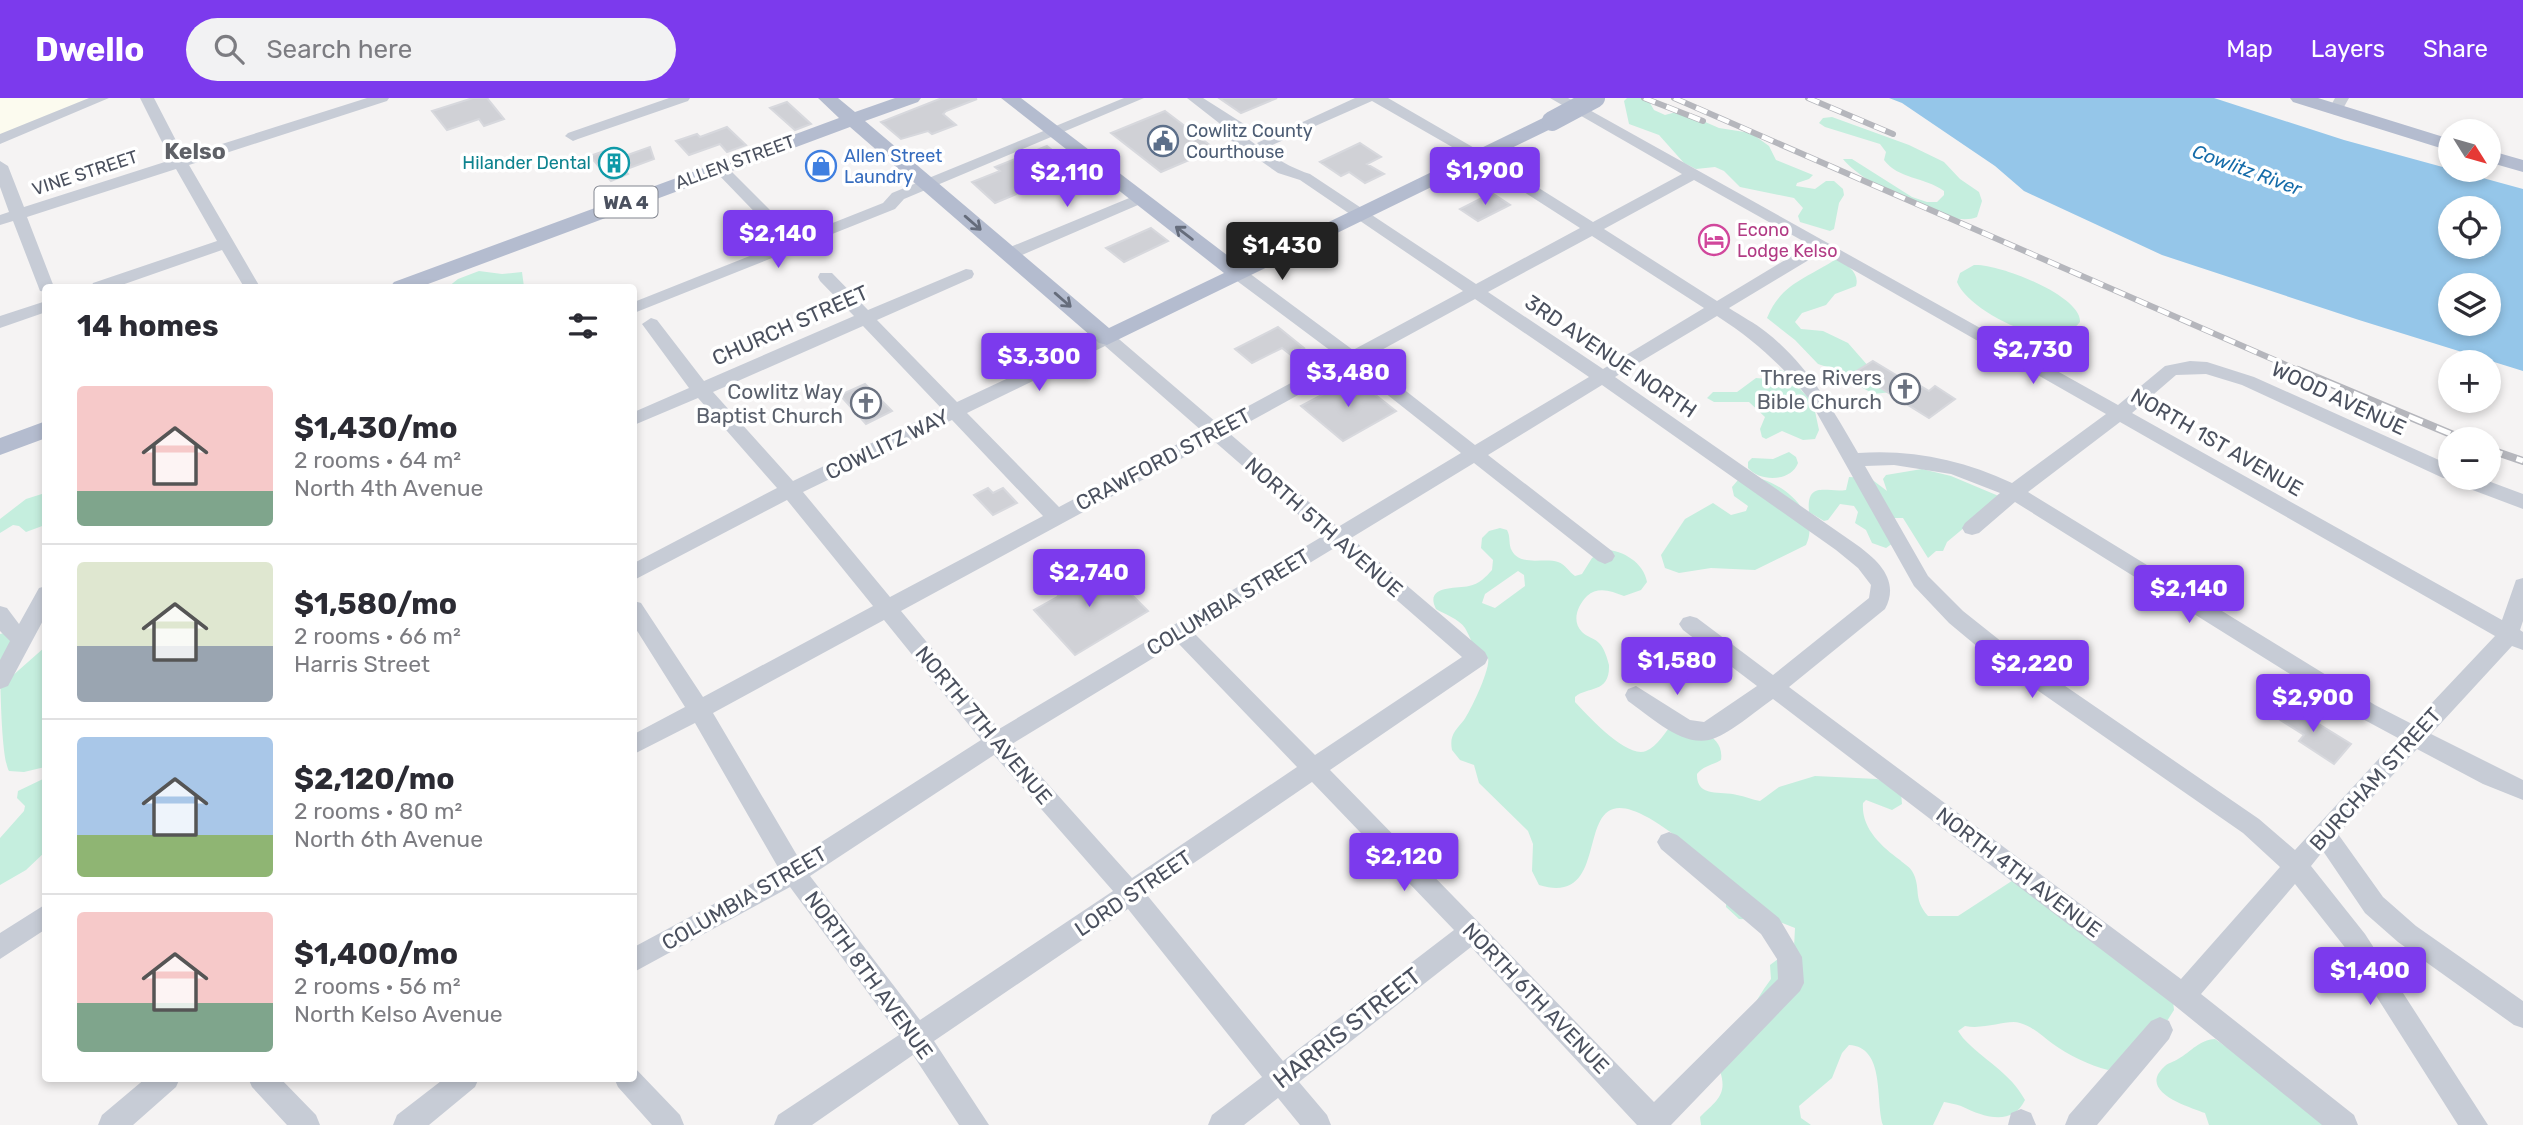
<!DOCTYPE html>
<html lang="en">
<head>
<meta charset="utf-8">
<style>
  :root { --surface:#fff; --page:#f2f2f3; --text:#2b2b33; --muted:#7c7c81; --line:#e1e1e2; --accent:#7c3aed }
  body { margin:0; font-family:Rubik,sans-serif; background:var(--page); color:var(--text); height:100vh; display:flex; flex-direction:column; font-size:26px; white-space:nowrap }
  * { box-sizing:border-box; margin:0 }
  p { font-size:23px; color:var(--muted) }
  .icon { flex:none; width:38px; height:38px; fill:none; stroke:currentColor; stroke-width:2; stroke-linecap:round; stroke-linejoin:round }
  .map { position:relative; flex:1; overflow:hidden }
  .drawer { position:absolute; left:42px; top:186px; width:595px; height:798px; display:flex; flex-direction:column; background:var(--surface); border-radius:7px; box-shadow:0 4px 10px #0003 }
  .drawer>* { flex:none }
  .needle { width:46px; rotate:127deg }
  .tools { position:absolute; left:2438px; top:21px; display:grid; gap:14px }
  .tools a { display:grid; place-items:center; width:63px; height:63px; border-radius:50%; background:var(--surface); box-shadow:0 4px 10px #0003; font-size:35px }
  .price { position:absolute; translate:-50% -60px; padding:0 16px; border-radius:7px; background:var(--accent); color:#fff; font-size:23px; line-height:46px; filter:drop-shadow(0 2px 4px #0008) }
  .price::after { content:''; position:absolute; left:50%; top:42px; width:21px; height:16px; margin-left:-10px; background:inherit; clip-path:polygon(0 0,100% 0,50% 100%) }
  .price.active { background:#222; color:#fff }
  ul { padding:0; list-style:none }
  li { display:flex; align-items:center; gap:21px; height:175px; padding:0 35px }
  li+li { border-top:2px solid var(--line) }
  li span { display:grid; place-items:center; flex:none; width:196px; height:140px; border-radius:7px; color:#555 }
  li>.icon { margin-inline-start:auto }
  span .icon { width:84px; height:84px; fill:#fffc; stroke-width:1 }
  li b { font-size:30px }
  h2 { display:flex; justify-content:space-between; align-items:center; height:84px; padding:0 35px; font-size:30px }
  header { display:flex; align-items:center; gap:42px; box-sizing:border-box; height:98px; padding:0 35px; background:var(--accent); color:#fff }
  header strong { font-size:33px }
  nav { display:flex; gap:38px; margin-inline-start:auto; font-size:24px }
  .search { width:490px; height:63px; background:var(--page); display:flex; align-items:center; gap:18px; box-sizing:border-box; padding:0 24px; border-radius:38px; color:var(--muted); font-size:26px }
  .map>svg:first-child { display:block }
</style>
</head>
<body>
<header>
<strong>Dwello</strong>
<div class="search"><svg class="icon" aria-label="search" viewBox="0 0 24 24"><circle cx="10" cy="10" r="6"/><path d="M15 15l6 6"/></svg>Search here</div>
<nav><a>Map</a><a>Layers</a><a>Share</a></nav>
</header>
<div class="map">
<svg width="2523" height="1027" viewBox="0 0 2523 1027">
  <rect width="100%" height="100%" fill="#f5f3f3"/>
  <path fill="#fcfbef" d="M0 0H91L0 37Z"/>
  <path fill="#c5eede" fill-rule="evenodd" d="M1627 0H1647L1654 12 1665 17 1680 13 1719 30 1751 35 1769 48 1776 62 1813 77 1809 81 1797 85 1796 88 1815 91 1826 83H1834L1843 91 1844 97 1839 105 1834 131 1830 133 1800 124 1798 118 1803 110 1794 100 1740 89 1724 73 1715 69 1696 71 1684 65 1659 37 1629 26 1624 3Z
    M1832 19 1909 47 1944 64 1960 81 1979 94 1982 103 1977 119C1948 132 1861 84 1843 61H1852L1912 99 1927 104H1937L1944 97V93C1925 79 1898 81 1884 62L1886 54 1880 46 1825 29 1819 25 1823 20Z
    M1836 161C1847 166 1860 175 1856 188L1835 196 1826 207 1802 215 1795 224 1801 231 1823 233 1848 245 1891 294 1874 296 1857 287 1848 276 1818 266 1795 242 1767 220C1781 185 1808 180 1836 161Z
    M1974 167C1998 165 2082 198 2080 224L2069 236C2041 248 1968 212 1957 184L1960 175Z
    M479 173 502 176 522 174 524 189H448L458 181Z
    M1772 269 1783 273 1790 272 1801 292 1813 304 1819 332 1815 341 1803 342 1782 333 1766 341 1762 339 1760 331 1765 319 1749 304H1714L1707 300 1713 294H1737L1756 280 1768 281 1770 280 1767 272Z
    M1789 354 1796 359 1798 365C1791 384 1760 384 1748 370V364L1752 360 1773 361Z
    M1922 371 1951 378 2001 399 1947 444 1943 453H1936L1928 460 1903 420H1894L1896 443 1886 450 1872 445 1866 432 1855 425 1858 414 1854 408 1840 406 1828 422 1824 423 1809 414C1806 382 1827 395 1846 392L1849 379 1870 380 1887 393 1883 381 1886 377Z
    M1751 379C1779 381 1822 415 1806 447L1755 472 1711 470 1679 475 1665 470 1661 457 1685 421 1713 405 1731 417 1746 413 1748 408 1734 398 1732 389 1738 382Z
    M45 395V427L26 434 19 428 13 427 0 435V421L26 401Z
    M1500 430 1507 432C1511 439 1508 446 1512 453 1521 469 1545 459 1558 464 1565 466 1569 474 1575 478L1582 476 1592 460 1605 452C1623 452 1644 465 1647 484L1641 492 1624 498C1611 493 1598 488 1587 498 1578 507 1571 523 1582 534 1587 539 1595 540 1600 546 1605 552 1607 560 1609 567 1610 596 1588 588 1575 599V604C1587 617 1627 661 1646 653 1658 648 1665 634 1673 625 1692 630 1725 635 1721 662 1713 667 1703 668 1697 676 1696 700 1721 693 1737 697 1745 698 1752 702 1760 703L1779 689 1815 678 1877 681 1892 687 1901 695 1902 706 1892 712 1866 702 1863 705C1861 730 1881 748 1900 762 1904 766 1909 768 1912 773 1922 790 1912 800 1928 818H1958L2021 777 2173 903 2174 912 2155 942 2108 972C2089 967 2068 957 2053 946 2042 938 2032 928 2020 925 2008 921 1985 932 1965 928L1958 933 1963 940C1983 962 2010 974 2025 1002 2013 1027 1987 1021 1961 1008 1956 1006 1949 1005 1944 1004L1933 1027H1883C1875 1003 1886 949 1849 947L1842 955 1832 980 1799 1008 1801 1020 1811 1027H1701L1700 1019C1716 1003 1728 997 1720 973 1738 942 1749 910 1771 881L1770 867 1794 849 1795 830 1775 822 1739 821 1726 809C1727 785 1715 770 1697 755 1545 627 1632 815 1539 787L1532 773 1533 746 1528 733 1479 685 1474 667 1460 662 1452 652C1449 637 1456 632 1464 622 1471 612 1491 570 1488 560 1473 553 1472 542 1465 530 1459 521 1444 516 1436 511 1424 487 1456 491 1469 488 1479 486 1486 479 1492 472L1493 462 1481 450 1482 440 1489 433ZM1518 473 1524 477 1525 488 1495 510 1482 505 1485 496Z
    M4 535 12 539 11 579 45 549V669L24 674 9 673C0 658 0 561 0 536Z
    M43 681 46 683 45 754 26 772 0 787V740L24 713 25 708 17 700 18 693Z
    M2215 941 2338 1027H2209L2205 1015C2190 1009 2137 994 2164 969 2167 965 2174 964 2178 961 2192 953 2199 942 2215 941Z"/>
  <path fill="#95c6e9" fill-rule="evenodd" d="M1889 0H2214L2344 42 2523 91V273L2359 222 2162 157 2024 93 1995 68 1902 5ZM2450 110H2488V149H2450ZM2450 187H2488V226H2450Z"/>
  <path fill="#d0d1d6" stroke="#d7d8dd" stroke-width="2" d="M473 0H487L504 21 484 28 479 21 447 32 432 13Z
    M942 0 977 1 946 13 943 16 956 27 932 36 928 33 901 41 881 24Z
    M1219 0H1277L1241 15Z
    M787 4 811 26 795 32 770 10Z
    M1165 13 1215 51 1161 74 1111 35Z
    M727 29 746 47 727 54 720 46 689 57 676 43 697 36 700 39Z
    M1360 45 1381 59 1367 66 1384 76 1365 85 1349 74 1341 78 1320 64Z
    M1047 48 1076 71 995 105 972 84 1000 73 995 69Z
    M650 49 654 61 624 72 628 76 611 83 590 58 613 50 622 59Z
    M1492 95 1510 107 1478 123 1460 111Z
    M1151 130 1168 143 1124 164 1106 150Z
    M1278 229 1304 250 1291 257 1282 250 1252 265 1235 251Z
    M1873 263 1911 286 1914 284 1929 293 1935 288 1955 301 1929 320 1855 274Z
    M1354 280 1396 313 1343 343 1301 308Z
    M865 286 892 313 866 326 840 297Z
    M988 390 993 395 1003 390 1017 405 993 417 974 397Z
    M1084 471 1093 480 1107 472 1148 513 1075 557 1034 512 1059 498 1051 490Z
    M2283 604 2351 646 2334 666 2299 643 2304 637 2271 616Z"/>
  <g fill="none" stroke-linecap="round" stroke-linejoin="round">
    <path fill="#c7ccd6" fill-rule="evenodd" d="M89 0H109L0 46V36Z
      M140 0H154L184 58 367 0H389L387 3 189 67 260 189H244L222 152 116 189H91L93 185 217 143 176 71 27 119 54 189H46V194L40 193 13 123 0 127V117L9 114 0 89V63L8 68 24 109 171 62Z
      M669 0H690L688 3 578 41 573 43 565 38 568 35Z
      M1124 0H1144L904 101 895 111 634 215V204L883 105 892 95Z
      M1187 0H1203L1244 26 1246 29 1244 32 1237 33C1261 50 1282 67 1310 76L1476 186 1580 130 1473 61 1372 3 1270 48H1260L1257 45 1355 0H1388L1483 55 1593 124 1682 76 1550 0H1568L2118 307 2165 268 2190 263 2207 264 2254 279 2450 367V380H2480L2523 396V411L2454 385 2452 381 2443 380 2242 287 2206 276 2176 277 2132 315 2502 522 2516 482 2523 480V523L2520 532 2523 534V552L2512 548 2431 636 2523 682V702L2483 686 2417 651 2338 736 2383 799 2416 828 2523 903V930L2514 927 2398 844 2365 815 2323 753 2311 768 2365 836 2488 1027H2458L2347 852 2295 786 2201 896 2354 1017 2358 1027H2322L2174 907 1773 601C1757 612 1727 638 1709 642 1680 648 1650 618 1628 603L1625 597 1628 591 1636 588 1690 622 1704 624 1757 588 1683 532 1679 526 1683 520 1690 518 1697 520 1773 577 1869 500 1871 487 1858 470 1836 452 1602 287 1488 357 1612 453 1615 458 1612 463 1605 466 1598 463 1474 365 1351 440 1485 554 1488 560 1485 566 1330 672 1654 1004 1778 881 1777 861 1761 836 1661 751 1657 744 1661 737 1669 734 1677 737 1779 820 1802 859 1804 885 1800 893 1671 1027H1637L1471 849 1299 984 1327 1017 1331 1027H1300L1278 1000 1244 1027H1208L1212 1017 1262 979 1128 811 934 943 989 1027H959L913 957 812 1027H774L778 1017 899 937 790 789 634 874V849L779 771 695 625 634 656V636L685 609 634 528V503L641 505 703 599 873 508 787 402 634 482V465L777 390 698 300 634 327V314L689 290 642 226 651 220 657 222 704 283 854 218 820 183 818 179 820 175H832L868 212 966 171 972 172 974 176 972 180 877 222 957 304 1107 234 1113 236 1217 325 1339 259 1233 180 1231 176 1233 172H1245L1353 252 1463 193 1300 82 1278 75 1225 38 1219 25ZM1694 82 1810 147 1717 203 1604 131ZM1592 138 1704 210 1603 271 1488 194ZM1822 154 2106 316 2012 385C1963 362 1912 351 1858 355 1832 310 1807 266 1766 234 1755 225 1741 218 1729 210ZM1475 201 1589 279 1475 347 1365 261ZM1717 218C1754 242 1781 266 1809 301L1914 488 1949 525 1991 560 2243 735 2280 769 2181 881 1789 589 1885 511C1900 483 1879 463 1857 447L1615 279ZM863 228 942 311 793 383 713 294ZM1105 248 1202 333 1059 409 967 315ZM1351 268 1461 355 1338 429 1229 335ZM952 322 1043 418 890 499 803 394ZM2120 324 2495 538 2412 626 2375 607 2028 394ZM1214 343 1323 438 999 631 901 513ZM1894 367 1951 376 2000 395 1965 425 1962 430 1965 435 1972 437 1979 435 2015 404 2359 619 2398 640 2295 752 2259 721 2007 548 1963 513 1928 478 1865 368ZM1336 449 1462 559 1315 657 1194 535ZM884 522 981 642 798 759 713 615ZM1178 545 1297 669 1132 780 1012 646ZM994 657 1113 793 920 922 810 778ZM1312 684 1454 832 1283 963 1147 797Z
      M2335 0H2349L2340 16 2335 17 2328 13Z
      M720 65 725 67 782 124 789 138 787 141H775L769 129 715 73 712 70Z
      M1139 96 1147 101 1145 104 1015 160 1009 161 1001 156 1003 152Z
      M46 203V214L0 230V218Z
      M46 488V517L8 588 0 591V562L10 543 0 533V508L7 510 19 526 39 490Z
      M46 806V831L0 861V835Z
      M2160 919 2169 923 2173 932 2169 941 2097 1027H2065L2069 1017 2151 923Z
      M634 969 680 1017 684 1027H652L618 989 614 980H634Z
      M146 980H180L176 989 133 1027H98L102 1017Z
      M248 980H280L316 1017 320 1027H287L252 989Z
      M445 980H479L475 989 429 1027H393L397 1017Z
      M2021 1011 2031 1015 2036 1027H2008L2011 1015Z"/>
    <path fill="#b4bccf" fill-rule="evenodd" d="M818 0H838L855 14 895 0H921L918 4 865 23 1109 230 1224 175 1001 0H1021L1240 167 1545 19 1552 17 1561 23 1559 27 1107 247 1099 245 850 29 420 189H390L394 184 839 20Z
      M2290 0H2318L2450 41V53L2293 4Z
      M2488 52 2523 62V74L2488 64Z
      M46 323V340L0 357V340Z"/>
    <g stroke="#b5b6bc" stroke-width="6">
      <path id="rail-far1" d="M1644 0 1703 23
        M1674 0 2302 274
        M1808 0 1893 36"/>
    </g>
    <g stroke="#b5b6bc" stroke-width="8">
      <path id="rail" d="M2298 272 2463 341
        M2488 351 2523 363"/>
    </g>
    <use href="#rail-far1" stroke="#fff" stroke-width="4.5" stroke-dasharray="12" stroke-linecap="butt"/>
    <use href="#rail" stroke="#fff" stroke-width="5" stroke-dasharray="15" stroke-linecap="butt"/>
    <path stroke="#b4bccf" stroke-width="20" d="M1552 23 1595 0"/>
  </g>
  <defs><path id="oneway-shaft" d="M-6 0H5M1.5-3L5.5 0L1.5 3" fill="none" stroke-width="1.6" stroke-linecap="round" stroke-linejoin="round" transform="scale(1.75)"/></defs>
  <g stroke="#656c7b">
    <use href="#oneway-shaft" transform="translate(973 125) rotate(41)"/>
    <use href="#oneway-shaft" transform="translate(1184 135) rotate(-143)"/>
    <use href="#oneway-shaft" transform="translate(1063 202) rotate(41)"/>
  </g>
  <defs>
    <g id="civic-ring" transform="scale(1.575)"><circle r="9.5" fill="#fff" stroke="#5c6f8a" stroke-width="1.5"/><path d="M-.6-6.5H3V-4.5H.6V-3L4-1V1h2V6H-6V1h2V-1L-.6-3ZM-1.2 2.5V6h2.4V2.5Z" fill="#5c6f8a"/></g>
    <g id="building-ring" transform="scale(1.575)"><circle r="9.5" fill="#fff" stroke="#0f9aa8" stroke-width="1.5"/><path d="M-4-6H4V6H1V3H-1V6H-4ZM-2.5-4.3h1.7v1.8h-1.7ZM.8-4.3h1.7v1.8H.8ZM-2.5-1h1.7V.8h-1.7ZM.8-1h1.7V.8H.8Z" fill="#0f9aa8"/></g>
    <g id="shop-ring" transform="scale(1.575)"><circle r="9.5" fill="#fff" stroke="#3f7fe0" stroke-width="1.5"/><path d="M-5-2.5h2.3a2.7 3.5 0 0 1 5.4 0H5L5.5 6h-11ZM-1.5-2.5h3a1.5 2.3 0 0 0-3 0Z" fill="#3f7fe0"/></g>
    <g id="hotel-ring" transform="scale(1.575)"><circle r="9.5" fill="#fff" stroke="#d1479c" stroke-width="1.5"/><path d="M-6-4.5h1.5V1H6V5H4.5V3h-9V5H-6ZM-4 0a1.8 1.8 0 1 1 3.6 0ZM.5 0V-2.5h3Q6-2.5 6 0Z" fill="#d1479c"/></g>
    <g id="church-ring" transform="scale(1.575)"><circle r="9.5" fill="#fff" stroke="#6b7280" stroke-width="1.5"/><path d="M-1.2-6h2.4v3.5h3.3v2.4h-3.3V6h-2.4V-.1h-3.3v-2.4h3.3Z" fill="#6b7280"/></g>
  </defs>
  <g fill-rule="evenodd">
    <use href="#civic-ring" x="1163" y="43"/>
    <use href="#building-ring" x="614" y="65"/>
    <use href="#shop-ring" x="821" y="68"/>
    <use href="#hotel-ring" x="1714" y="142"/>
    <use href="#church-ring" x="1905" y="291"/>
    <use href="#church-ring" x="866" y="305"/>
  </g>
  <g text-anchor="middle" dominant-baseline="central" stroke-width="7" stroke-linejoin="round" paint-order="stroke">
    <g font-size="18" fill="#4e5e75" stroke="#fff" text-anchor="start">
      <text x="1186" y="33">Cowlitz County<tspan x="1186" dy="21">Courthouse</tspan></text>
    </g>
    <g font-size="18" fill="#366cbe" stroke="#fff" text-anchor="start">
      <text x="844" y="58">Allen Street<tspan x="844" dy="21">Laundry</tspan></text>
    </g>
    <g font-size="18" fill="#4b515f" stroke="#fff">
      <text transform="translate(735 64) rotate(-20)">ALLEN STREET</text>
      <text transform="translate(85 75) rotate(-18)">VINE STREET</text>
    </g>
    <g font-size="18" fill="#0d838f" stroke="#fff" text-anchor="end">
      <text x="591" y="65">Hilander Dental</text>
    </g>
    <g font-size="18" fill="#b23c85" stroke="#fff" text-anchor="start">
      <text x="1737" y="132">Econo<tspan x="1737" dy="21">Lodge Kelso</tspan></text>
    </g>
    <g font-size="19" font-style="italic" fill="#146ba9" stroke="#fff">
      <text transform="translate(2247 72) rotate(20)">Cowlitz River</text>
    </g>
    <rect fill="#fff" stroke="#81858f" stroke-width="2" x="594.5" y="88.5" width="63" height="31" rx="5"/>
    <g font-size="19" font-weight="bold" fill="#4b515f">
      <text x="626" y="104">WA 4</text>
    </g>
    <g font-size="21" fill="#4b515f" stroke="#fff">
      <text transform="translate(790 227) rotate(-24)">CHURCH STREET</text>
      <text transform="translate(1611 258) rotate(34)">3RD AVENUE NORTH</text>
      <text transform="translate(2339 300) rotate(25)">WOOD AVENUE</text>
      <text transform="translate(2217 344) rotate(30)">NORTH 1ST AVENUE</text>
      <text transform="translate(887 346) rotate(-26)">COWLITZ WAY</text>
      <text transform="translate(1163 361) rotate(-28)">CRAWFORD STREET</text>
      <text transform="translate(1324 429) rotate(41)">NORTH 5TH AVENUE</text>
      <text transform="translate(1228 504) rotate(-31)">COLUMBIA STREET</text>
      <text transform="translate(984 627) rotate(50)">NORTH 7TH AVENUE</text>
      <text transform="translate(2375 681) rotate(-48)">BURCHAM STREET</text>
      <text transform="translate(2019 774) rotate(37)">NORTH 4TH AVENUE</text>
      <text transform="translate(1133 795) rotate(-34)">LORD STREET</text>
      <text transform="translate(744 800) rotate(-30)">COLUMBIA STREET</text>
      <text transform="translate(869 877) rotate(54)">NORTH 8TH AVENUE</text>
      <text transform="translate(1536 900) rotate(46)">NORTH 6TH AVENUE</text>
    </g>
    <g font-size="21" fill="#5b616d" stroke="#fff" text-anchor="end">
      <text x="1882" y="279">Three Rivers<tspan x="1882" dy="24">Bible Church</tspan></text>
      <text x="843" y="293">Cowlitz Way<tspan x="843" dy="24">Baptist Church</tspan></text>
    </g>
    <g font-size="23" font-weight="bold" fill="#5f6167" stroke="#fff">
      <text x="195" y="53">Kelso</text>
    </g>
    <g font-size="24" fill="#4b515f" stroke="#fff">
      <text transform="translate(1347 930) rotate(-38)">HARRIS STREET</text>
    </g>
  </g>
</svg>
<div class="tools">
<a><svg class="needle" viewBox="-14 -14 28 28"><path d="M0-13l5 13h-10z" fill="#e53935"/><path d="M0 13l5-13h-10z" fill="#7c7c81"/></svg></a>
<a><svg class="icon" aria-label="locate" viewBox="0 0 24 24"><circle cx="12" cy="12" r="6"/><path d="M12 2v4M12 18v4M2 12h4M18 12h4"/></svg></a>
<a><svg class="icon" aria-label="layers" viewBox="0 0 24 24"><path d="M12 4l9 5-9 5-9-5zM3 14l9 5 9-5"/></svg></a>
<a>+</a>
<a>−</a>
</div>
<b class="price" style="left:1485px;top:109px">$1,900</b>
<b class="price" style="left:1067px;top:111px">$2,110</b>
<b class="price" style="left:778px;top:172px">$2,140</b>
<b class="price active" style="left:1282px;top:184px">$1,430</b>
<b class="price" style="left:2033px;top:288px">$2,730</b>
<b class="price" style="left:1039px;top:295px">$3,300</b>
<b class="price" style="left:1348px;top:311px">$3,480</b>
<b class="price" style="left:1089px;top:511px">$2,740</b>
<b class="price" style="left:2189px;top:527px">$2,140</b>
<b class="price" style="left:1677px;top:599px">$1,580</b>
<b class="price" style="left:2032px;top:602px">$2,220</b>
<b class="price" style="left:2313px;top:636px">$2,900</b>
<b class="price" style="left:1404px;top:795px">$2,120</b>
<b class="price" style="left:2370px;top:909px">$1,400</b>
<section class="drawer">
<h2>14 homes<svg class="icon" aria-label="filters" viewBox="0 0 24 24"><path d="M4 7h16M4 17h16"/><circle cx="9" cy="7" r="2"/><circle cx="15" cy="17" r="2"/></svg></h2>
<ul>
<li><span style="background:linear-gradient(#f6c9c9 75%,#7fa58c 0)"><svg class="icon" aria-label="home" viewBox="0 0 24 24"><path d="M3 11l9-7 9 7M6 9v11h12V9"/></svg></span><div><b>$1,430/mo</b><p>2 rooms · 64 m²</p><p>North 4th Avenue</p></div></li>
<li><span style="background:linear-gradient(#dfe7d0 60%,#9aa5b1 0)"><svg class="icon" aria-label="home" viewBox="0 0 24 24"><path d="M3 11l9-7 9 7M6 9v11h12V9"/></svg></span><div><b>$1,580/mo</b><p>2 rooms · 66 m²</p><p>Harris Street</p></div></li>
<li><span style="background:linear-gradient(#a9c7e8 70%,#8fb573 0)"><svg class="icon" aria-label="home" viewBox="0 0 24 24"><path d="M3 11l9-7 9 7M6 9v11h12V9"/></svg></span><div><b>$2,120/mo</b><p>2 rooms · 80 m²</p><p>North 6th Avenue</p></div></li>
<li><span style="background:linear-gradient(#f6c9c9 65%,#7fa58c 0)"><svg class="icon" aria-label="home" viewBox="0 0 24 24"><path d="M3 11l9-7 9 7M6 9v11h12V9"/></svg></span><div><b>$1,400/mo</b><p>2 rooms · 56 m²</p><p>North Kelso Avenue</p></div></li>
</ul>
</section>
</div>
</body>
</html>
